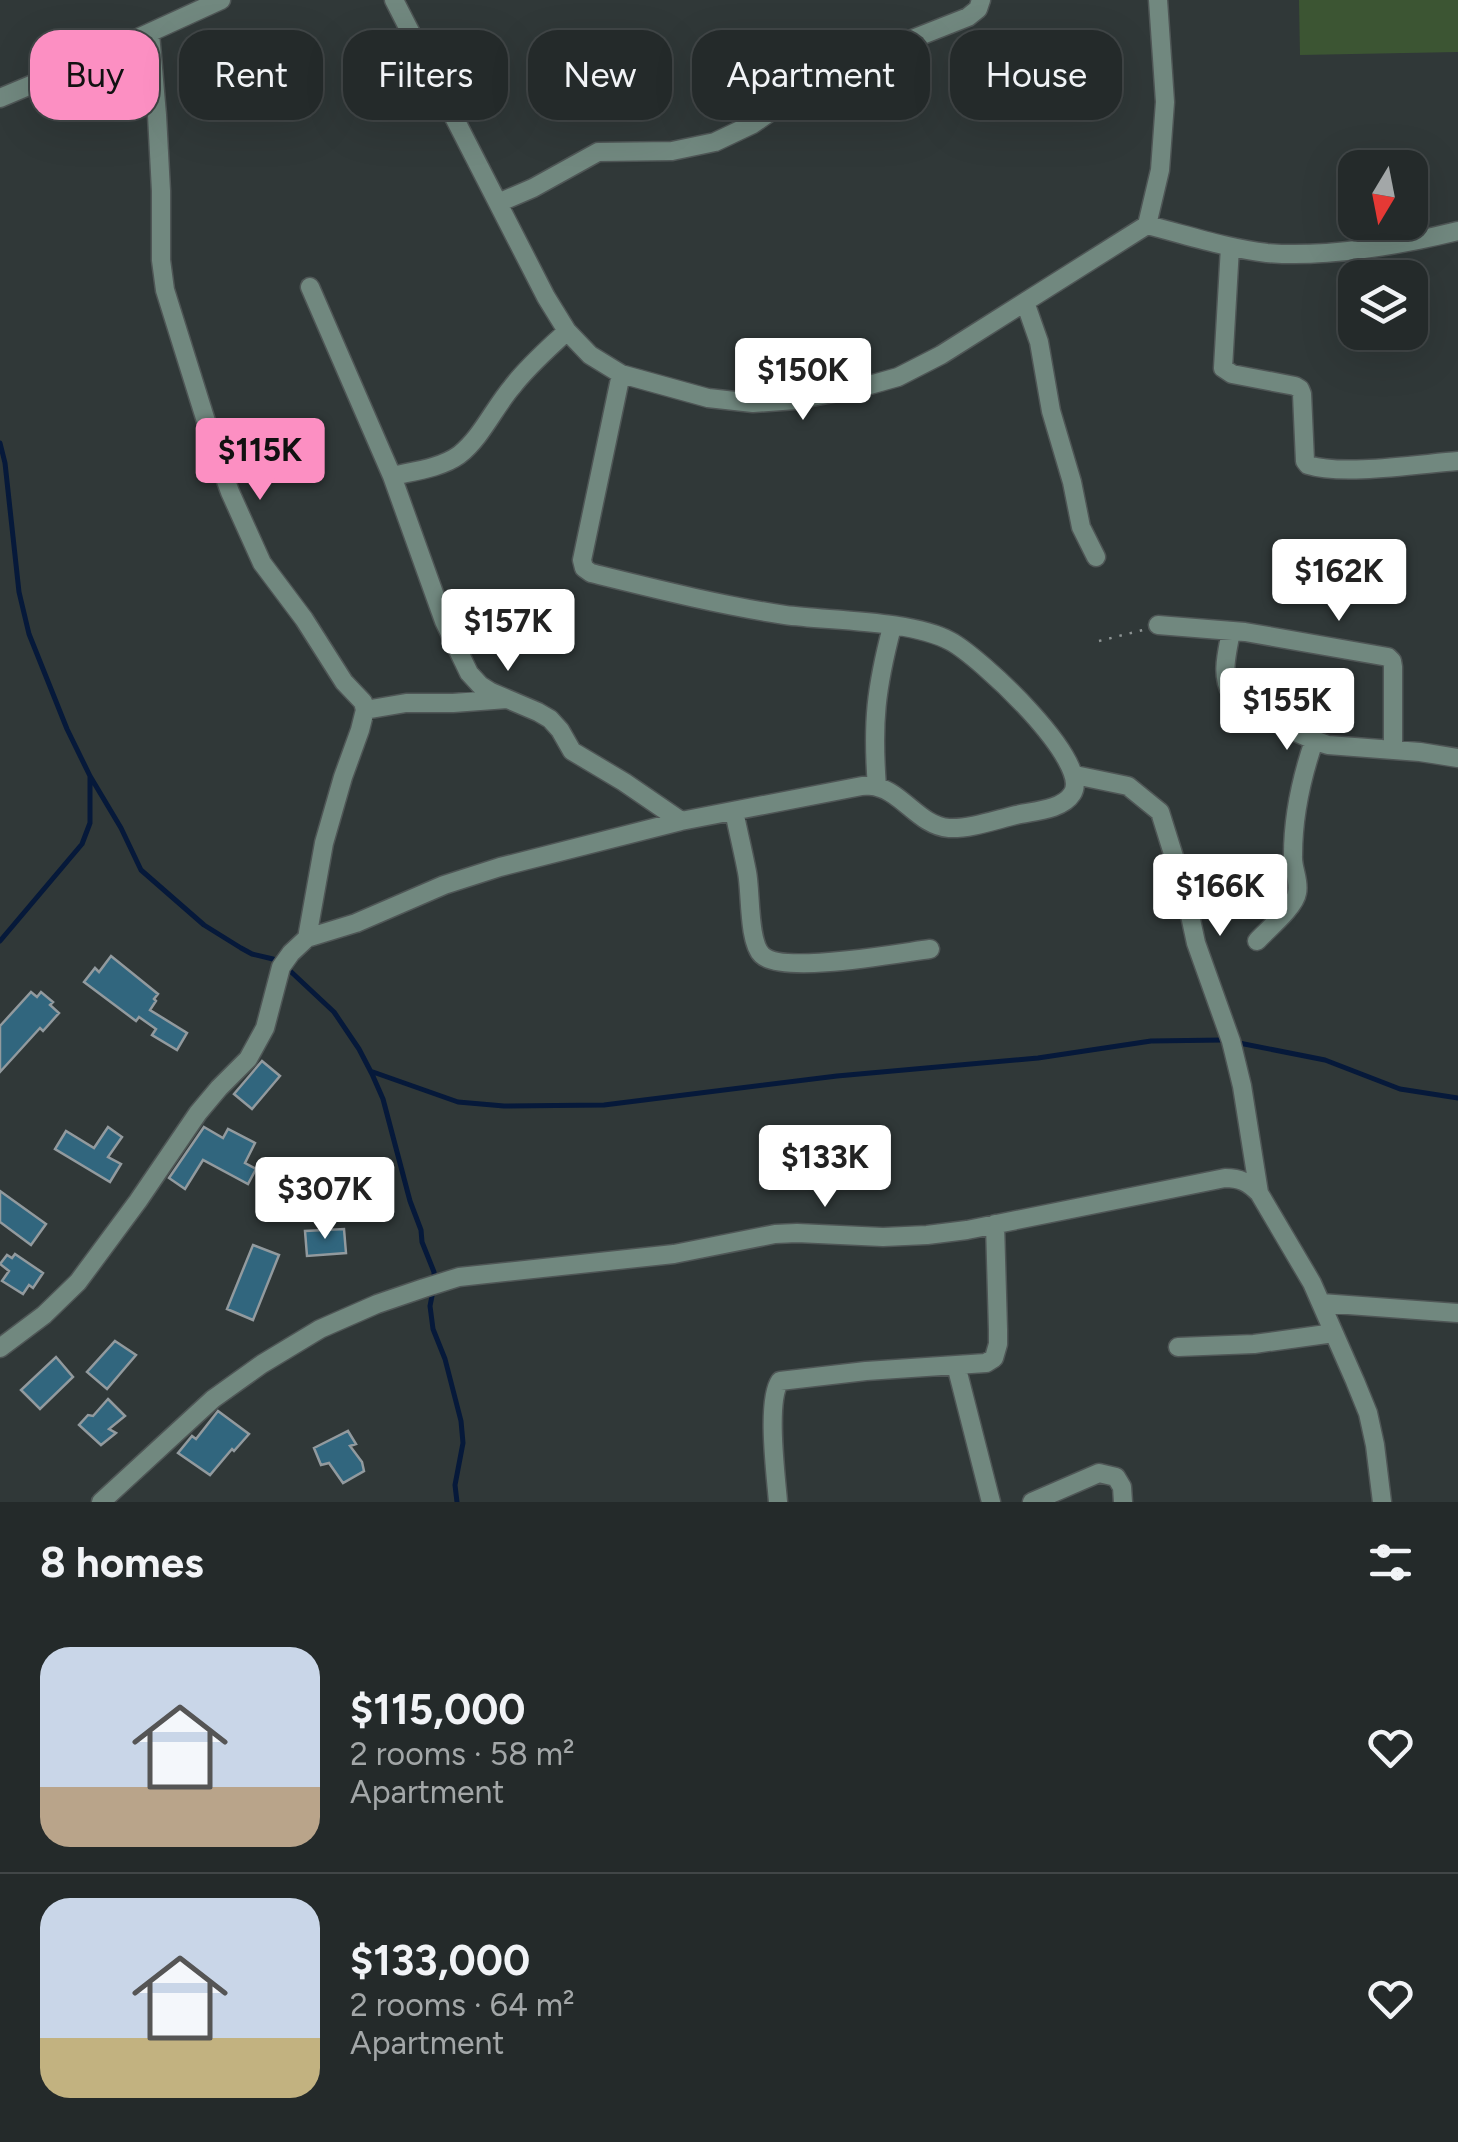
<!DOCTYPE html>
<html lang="en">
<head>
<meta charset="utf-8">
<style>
  :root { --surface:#242a2a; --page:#303636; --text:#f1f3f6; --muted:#a3a7a8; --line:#414647; --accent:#fc8fc2 }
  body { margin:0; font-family:Figtree,sans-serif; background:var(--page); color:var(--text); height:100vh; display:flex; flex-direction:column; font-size:38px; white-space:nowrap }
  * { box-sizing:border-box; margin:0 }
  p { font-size:32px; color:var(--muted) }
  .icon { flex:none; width:55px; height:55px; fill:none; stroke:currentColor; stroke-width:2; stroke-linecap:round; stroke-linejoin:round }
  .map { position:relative; height:1502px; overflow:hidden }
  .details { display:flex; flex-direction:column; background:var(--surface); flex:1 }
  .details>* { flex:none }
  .banner { position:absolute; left:30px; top:30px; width:1400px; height:90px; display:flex; gap:20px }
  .needle { width:65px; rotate:190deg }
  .tools { position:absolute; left:1338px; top:150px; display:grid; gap:20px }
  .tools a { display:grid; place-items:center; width:90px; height:90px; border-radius:20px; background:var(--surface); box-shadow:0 10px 40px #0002,0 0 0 2px var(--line); font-size:50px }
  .price { position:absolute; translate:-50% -85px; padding:0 22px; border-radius:10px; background:#fff; color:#222; font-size:32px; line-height:65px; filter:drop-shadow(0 2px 5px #0008) }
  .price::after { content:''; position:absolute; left:50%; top:60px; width:30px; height:22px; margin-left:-15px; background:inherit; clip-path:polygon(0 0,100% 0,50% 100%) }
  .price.selected { background:var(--accent); color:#111 }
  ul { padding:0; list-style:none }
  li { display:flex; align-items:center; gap:30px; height:250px; padding:0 40px }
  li+li { border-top:2px solid var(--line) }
  li span { display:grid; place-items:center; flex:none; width:280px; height:200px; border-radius:30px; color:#555 }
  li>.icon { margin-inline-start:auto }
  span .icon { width:120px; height:120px; fill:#fffc; stroke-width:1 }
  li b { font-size:42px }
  h2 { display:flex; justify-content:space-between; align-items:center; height:120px; padding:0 40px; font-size:42px }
  .tag { padding:0 35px; border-radius:30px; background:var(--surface); box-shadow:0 10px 40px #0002,0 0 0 2px var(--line); font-size:35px; line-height:90px }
  .tag.selected { background:var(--accent); color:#111 }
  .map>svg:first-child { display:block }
</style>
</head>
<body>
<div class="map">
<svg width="1458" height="1502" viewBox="0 0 1458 1502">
  <rect width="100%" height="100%" fill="#303838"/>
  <path fill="#3c5533" d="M1299 0H1458V52L1300 55Z"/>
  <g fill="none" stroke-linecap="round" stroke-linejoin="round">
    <path stroke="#06193a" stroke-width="5" d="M0 443 5 463 19 592 29 634 67 729 90 776 121 828 141 870 204 925 241 948 252 954 273 959 277 963
      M0 941 82 844 90 823V776
      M287 968 334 1012 359 1049 372 1074 383 1099 410 1201 421 1230 422 1242 434 1272V1280
      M1234 1042 1325 1060 1400 1089 1458 1098
      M373 1072 458 1102 504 1106 604 1105 837 1076 1038 1058 1151 1041 1223 1040
      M433 1291 430 1306 433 1329 445 1359 461 1421 463 1443 455 1485 457 1502"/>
  </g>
  <path fill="#31667e" stroke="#929a9e" stroke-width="2.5" d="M111 956 158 994 154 999 156 1001 150 1010 187 1033 177 1050 152 1035 156 1029 139 1017 136 1021 84 982 95 968 99 972Z
    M31 992 37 997 41 992 53 1002 50 1005 59 1013 43 1031 40 1028 0 1072V1026Z
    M262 1061 280 1076 252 1109 234 1094Z
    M108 1127 122 1137 108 1157 121 1164 110 1182 55 1149 66 1131 94 1148Z
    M204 1127 223 1138 228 1129 255 1143 245 1163 256 1169 248 1184 203 1160 185 1189 169 1178Z
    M0 1191 46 1224 31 1245 0 1222Z
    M344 1229 346 1253 307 1256 305 1231Z
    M253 1245 279 1255 253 1320 227 1309Z
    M15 1254 43 1273 33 1288 29 1285 23 1294 2 1281 9 1271 0 1264 7 1255 12 1258Z
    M115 1341 136 1355 107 1389 87 1372Z
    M56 1357 73 1377 40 1409 21 1390Z
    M108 1399 125 1416 109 1429 116 1433 101 1445 79 1425 88 1415 93 1416Z
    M218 1411 249 1434 234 1451 232 1449 210 1475 178 1453 192 1436 196 1439Z
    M348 1431 356 1444 350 1446 362 1462 364 1471 343 1483 329 1463 321 1465 314 1448Z"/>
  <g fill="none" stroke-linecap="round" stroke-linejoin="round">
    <g stroke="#4f5656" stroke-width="21">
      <path id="street" d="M394 0 546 297 567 331 590 355 621 374 708 398 753 403 796 400 859 388 898 377 941 355 1147 225 1160 170 1165 102 1158 0
        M150 33 157 115 161 191V260L165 290 215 450 230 492 262 563 304 619 344 682 363 702 365 710 360 730 343 777 324 843 307 938
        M0 98 81 64 221 0
        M498 203 533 188 598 152 672 151 715 142 753 124 804 88 832 73 864 58 968 17 978 9 981 0
        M1147 225C1187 235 1226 248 1267 253 1325 258 1402 245 1458 231
        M1230 247 1223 368 1232 374 1295 386 1300 389 1302 394 1305 461 1308 465C1343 476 1419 464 1458 461
        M310 287 392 476 444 621 469 673 480 685 491 692 538 712 550 719 560 730 572 751 624 782 681 821
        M1025 302 1039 342 1051 411 1072 482 1081 527 1096 557
        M392 476C414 471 441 468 459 455 481 438 494 408 512 387 528 366 548 349 567 331
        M1158 625 1245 632 1388 657 1392 661 1393 667V749
        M1231 631C1228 650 1220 674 1231 693 1240 708 1309 739 1328 745L1420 752 1458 758
        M365 710 406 703H453L507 699
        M1075 775 1128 786 1160 812 1185 892 1196 943 1231 1041 1242 1086 1259 1193
        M877 787C872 723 876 688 892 627
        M734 811C738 831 743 851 747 872 751 891 748 942 762 955 782 975 899 953 930 949
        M1257 941C1267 930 1295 907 1297 893 1300 881 1292 868 1293 855 1293 815 1301 779 1314 741
        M1321 1303 1458 1313
        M1178 1347 1254 1344 1334 1333
        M0 1348 44 1315 78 1282 138 1201 198 1113 219 1088 248 1059 265 1028 281 967 291 953 307 938 356 923 444 885 500 867 681 821 862 786C867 786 872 785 877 787 903 793 920 826 949 828 970 829 995 820 1016 815 1033 811 1062 810 1072 794 1094 763 979 656 950 641 911 620 830 621 785 615 719 605 656 589 591 573L584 568 582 560 621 374
        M956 1365 991 1502
        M101 1502 213 1399 262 1364 320 1329 377 1304 424 1288 459 1277 674 1254 775 1234 797 1233 883 1237 927 1235 967 1230 1225 1178C1240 1178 1248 1182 1259 1193L1312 1283 1355 1381 1368 1413 1375 1445 1382 1502
        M778 1502C776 1476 766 1401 780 1381L866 1371 986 1363 994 1358 998 1344V1330L995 1224
        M1032 1502 1099 1473 1116 1477 1122 1487 1123 1502"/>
    </g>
    <path stroke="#8c9393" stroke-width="2.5" stroke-dasharray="2.5 8" stroke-linecap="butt" d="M1099 641 1143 630"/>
    <use href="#street" stroke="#71887f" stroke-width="18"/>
  </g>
</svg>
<div class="tools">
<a><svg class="needle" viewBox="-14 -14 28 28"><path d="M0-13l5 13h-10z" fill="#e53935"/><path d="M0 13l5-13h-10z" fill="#a3a7a8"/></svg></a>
<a><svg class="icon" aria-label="layers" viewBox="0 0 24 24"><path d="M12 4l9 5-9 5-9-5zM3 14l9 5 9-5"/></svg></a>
</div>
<b class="price" style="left:803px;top:423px">$150K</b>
<b class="price selected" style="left:260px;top:503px">$115K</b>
<b class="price" style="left:1339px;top:624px">$162K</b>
<b class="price" style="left:508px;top:674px">$157K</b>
<b class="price" style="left:1287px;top:753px">$155K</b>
<b class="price" style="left:1220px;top:939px">$166K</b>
<b class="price" style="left:825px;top:1210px">$133K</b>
<b class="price" style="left:325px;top:1242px">$307K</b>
<div class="banner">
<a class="tag selected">Buy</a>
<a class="tag">Rent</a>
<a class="tag">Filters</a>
<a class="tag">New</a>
<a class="tag">Apartment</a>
<a class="tag">House</a>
</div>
</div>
<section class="details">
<h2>8 homes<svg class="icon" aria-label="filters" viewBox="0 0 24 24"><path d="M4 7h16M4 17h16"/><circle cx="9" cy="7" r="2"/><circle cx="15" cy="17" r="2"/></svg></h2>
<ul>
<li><span style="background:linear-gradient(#c9d6e8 70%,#b9a48a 0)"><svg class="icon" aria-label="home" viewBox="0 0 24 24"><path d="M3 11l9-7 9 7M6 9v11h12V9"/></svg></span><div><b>$115,000</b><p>2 rooms · 58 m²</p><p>Apartment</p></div><svg class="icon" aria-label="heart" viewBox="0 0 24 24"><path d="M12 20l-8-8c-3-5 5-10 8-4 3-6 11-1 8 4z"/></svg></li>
<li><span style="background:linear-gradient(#c9d6e8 70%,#c2b280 0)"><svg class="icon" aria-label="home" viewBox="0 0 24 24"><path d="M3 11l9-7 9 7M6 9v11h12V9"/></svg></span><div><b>$133,000</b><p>2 rooms · 64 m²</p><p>Apartment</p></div><svg class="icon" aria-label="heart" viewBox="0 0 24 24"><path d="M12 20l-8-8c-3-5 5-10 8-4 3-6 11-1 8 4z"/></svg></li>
</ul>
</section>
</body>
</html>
